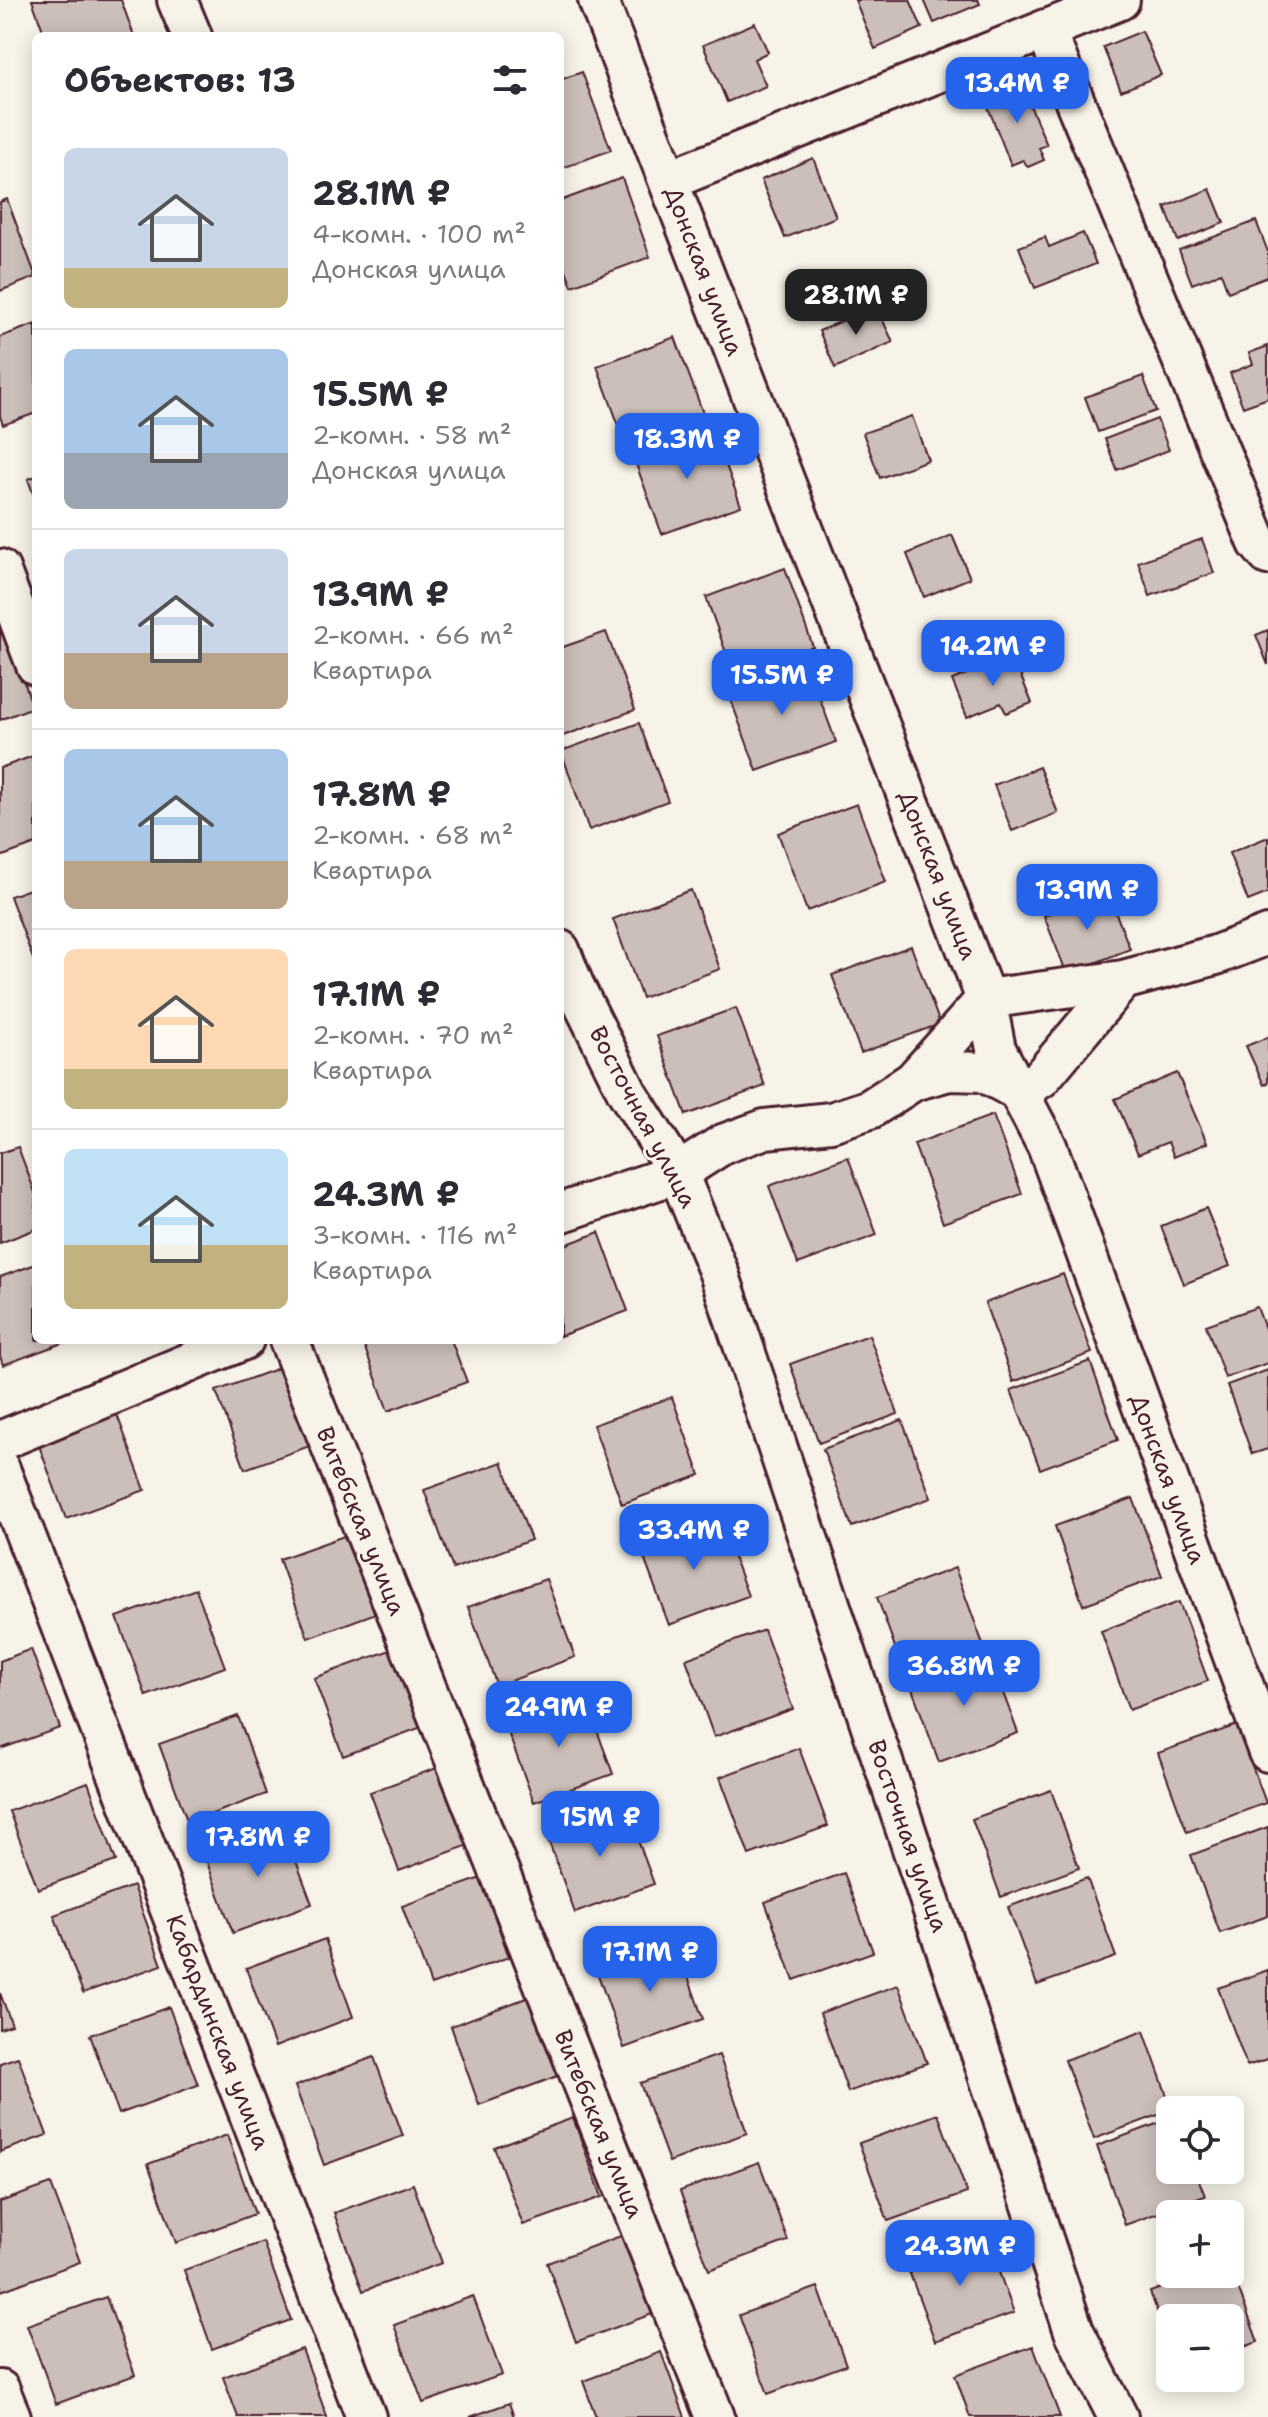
<!DOCTYPE html>
<html lang="ru">
<head>
<meta charset="utf-8">
<style>
  :root { --surface:#fff; --page:#f2f2f3; --text:#2b2b33; --muted:#7c7c81; --line:#e1e1e2; --accent:#2563eb }
  body { margin:0; font-family:"Shantell Sans",sans-serif; background:var(--page); color:var(--text); height:100vh; display:flex; flex-direction:column; font-size:30px; white-space:nowrap }
  * { box-sizing:border-box; margin:0 }
  p { font-size:26px; color:var(--muted) }
  .icon { flex:none; width:44px; height:44px; fill:none; stroke:currentColor; stroke-width:2; stroke-linecap:round; stroke-linejoin:round }
  .map { position:relative; flex:1; overflow:hidden }
  .panel { position:absolute; left:32px; top:32px; width:532px; height:1312px; display:flex; flex-direction:column; background:var(--surface); border-radius:12px; box-shadow:0 4px 20px #0003 }
  .panel>* { flex:none }
  .tools { position:absolute; left:1156px; top:2096px; display:grid; gap:16px }
  .tools a { display:grid; place-items:center; width:88px; height:88px; border-radius:12px; background:var(--surface); box-shadow:0 4px 20px #0003; font-size:40px }
  .price { position:absolute; translate:-50% -68px; padding:0 18px; border-radius:16px; background:var(--accent); color:#fff; font-size:26px; line-height:52px; filter:drop-shadow(0 2px 4px #0008) }
  .price::after { content:''; position:absolute; left:50%; top:48px; width:24px; height:18px; margin-left:-12px; background:inherit; clip-path:polygon(0 0,100% 0,50% 100%) }
  .price.selected { background:#222; color:#fff }
  ul { padding:0; list-style:none }
  li { display:flex; align-items:center; gap:24px; height:200px; padding:0 32px }
  li+li { border-top:2px solid var(--line) }
  li span { display:grid; place-items:center; flex:none; width:224px; height:160px; border-radius:12px; color:#555 }
  li>.icon { margin-inline-start:auto }
  span .icon { width:96px; height:96px; fill:#fffc; stroke-width:1 }
  li b { font-size:34px }
  h2 { display:flex; justify-content:space-between; align-items:center; height:96px; padding:0 32px; font-size:34px }
  .map>svg:first-child { display:block }
</style>
</head>
<body>
<div class="map">
<svg width="1268" height="2417" viewBox="0 0 1268 2417">
  <rect width="100%" height="100%" fill="#f7f3e8"/>
  <filter id="ink" filterUnits="userSpaceOnUse"><feTurbulence type="fractalNoise" baseFrequency=".0125" numOctaves="2"/><feDisplacementMap in="SourceGraphic" scale="16" xChannelSelector="R" yChannelSelector="G"/><feConvolveMatrix kernelMatrix="1 2 1 2 8 2 1 2 1" color-interpolation-filters="sRGB"/></filter>
  <g filter="url(#ink)">
    <path fill="#ccbfb9" stroke="#4a1f2b" stroke-width="2" d="M32 0H121L134 36H45Z
      M855 0H910L922 28 875 49Z
      M924 0H978L980 4 934 23Z
      M755 23 768 52 754 59 766 86 727 102 703 45Z
      M1142 31 1161 75 1121 91 1103 47Z
      M582 72 611 150 560 169V80Z
      M1020 82 1047 145 1039 148 1044 160 1028 167 1023 160 1011 165 984 97Z
      M813 158 836 217 785 238 761 180Z
      M622 178 650 257 572 286 560 254V201Z
      M1210 189 1224 223 1178 241 1165 207Z
      M7 199 36 277 0 291V202Z
      M1256 221 1268 252V277L1228 292 1221 273 1192 284 1179 250Z
      M1083 233 1096 264 1035 288 1019 247 1045 237 1049 247Z
      M876 306 893 342 835 368 819 331Z
      M36 324V413L3 425 0 416V337Z
      M675 337 704 416 626 445 597 366Z
      M1268 346V398L1243 407 1230 373 1253 364 1249 353Z
      M1143 376 1156 411 1098 432 1085 397Z
      M912 416 928 460 880 478 863 433Z
      M1157 419 1169 450 1117 470 1105 439Z
      M712 427 741 506 662 534 633 456Z
      M36 476V502L28 479Z
      M952 535 970 578 924 597 907 554Z
      M1202 539 1214 573 1150 596 1138 562Z
      M785 568 813 647 734 675 706 597Z
      M5 629 33 707 0 720V630Z
      M1268 630V665L1256 635Z
      M606 632 635 710 560 737V648Z
      M1012 655 1032 703 1006 713 1001 703 967 717 952 680Z
      M807 664 836 742 757 771 728 692Z
      M639 723 668 801 589 830 561 751Z
      M36 755V844L0 857V768Z
      M1039 767 1058 813 1012 831 994 785Z
      M857 804 886 882 807 911 778 833Z
      M1268 837V893L1248 901 1229 853Z
      M36 887V967L10 896Z
      M691 890 720 969 642 998 613 919Z
      M1107 891 1130 949 1067 974 1044 916Z
      M911 946 940 1024 861 1053 832 975Z
      M736 1008 765 1086 686 1115 657 1036Z
      M1268 1037V1083L1264 1085 1246 1046Z
      M1177 1073 1207 1143 1174 1157 1168 1142 1138 1154 1115 1099Z
      M993 1115 1022 1194 943 1223 914 1144Z
      M18 1147 36 1195V1229L0 1243V1153Z
      M848 1157 877 1235 798 1264 769 1186Z
      M1206 1208 1230 1266 1184 1284 1161 1226Z
      M599 1232 628 1311 560 1336V1247Z
      M36 1264V1340H71L3 1365 0 1356V1277Z
      M1063 1274 1092 1353 1013 1382 985 1303Z
      M1257 1307 1268 1337V1363L1225 1378 1206 1325Z
      M869 1335 898 1414 819 1443 790 1364Z
      M362 1340H451L467 1382 388 1411Z
      M1090 1361 1118 1440 1040 1469 1011 1390Z
      M295 1362 324 1441 245 1469 216 1391Z
      M1268 1370V1449L1252 1454 1227 1385Z
      M672 1397 700 1475 622 1504 593 1425Z
      M116 1412 145 1490 66 1519 37 1440Z
      M902 1420 931 1498 852 1527 823 1449Z
      M502 1462 531 1540 453 1569 424 1490Z
      M1133 1498 1162 1576 1083 1605 1055 1526Z
      M719 1518 748 1596 669 1625 640 1547Z
      M358 1531 387 1609 308 1638 279 1559Z
      M955 1568 984 1647 905 1675 877 1597Z
      M546 1579 575 1657 497 1686 468 1607Z
      M196 1589 225 1667 146 1696 117 1617Z
      M1179 1602 1208 1681 1129 1710 1101 1631Z
      M764 1630 793 1709 714 1737 686 1659Z
      M31 1649 60 1728 0 1749V1661Z
      M393 1649 422 1727 343 1756 314 1678Z
      M989 1655 1018 1733 939 1762 910 1683Z
      M584 1695 613 1774 534 1802 505 1724Z
      M238 1716 266 1794 188 1823 159 1744Z
      M1237 1725 1266 1803 1187 1832 1158 1753Z
      M799 1748 828 1826 749 1855 720 1777Z
      M448 1764 477 1842 399 1871 370 1792Z
      M88 1782 116 1861 38 1889 9 1811Z
      M1051 1790 1079 1868 1001 1897 972 1819Z
      M625 1805 654 1884 575 1913 546 1834Z
      M283 1826 312 1904 233 1933 204 1854Z
      M1268 1827V1916L1220 1933 1191 1855Z
      M844 1873 873 1952 794 1980 765 1902Z
      M481 1878 509 1957 431 1985 402 1906Z
      M1087 1878 1116 1957 1037 1985 1008 1907Z
      M133 1886 162 1965 83 1993 54 1915Z
      M325 1939 353 2017 275 2047 246 1968Z
      M675 1940 703 2019 624 2048 596 1969Z
      M1268 1970V2059L1247 2066 1218 1988Z
      M898 1985 927 2063 848 2092 820 2013Z
      M0 1993 12 2025 0 2029Z
      M529 1997 558 2076 479 2105 451 2026Z
      M169 2007 198 2085 119 2114 90 2035Z
      M1144 2031 1172 2110 1094 2139 1065 2060Z
      M719 2055 747 2133 669 2162 640 2083Z
      M18 2057 47 2135 0 2152V2063Z
      M374 2057 403 2136 324 2165 295 2086Z
      M938 2114 967 2193 888 2221 859 2143Z
      M573 2118 602 2197 523 2225 494 2147Z
      M1170 2119V2170H1195L1205 2196 1125 2225 1097 2146Z
      M227 2135 255 2214 176 2243 148 2164Z
      M759 2162 788 2241 709 2270 680 2191Z
      M51 2184 80 2262 1 2291 0 2202Z
      M413 2184 442 2263 363 2291 334 2213Z
      M626 2234 655 2313 576 2342 547 2263Z
      M985 2234 1014 2313 935 2341 906 2263Z
      M263 2242 291 2320 212 2349 184 2270Z
      M1230 2266 1258 2342 1230 2352V2318H1170V2346L1150 2292 1200 2274H1230Z
      M818 2287 846 2365 768 2394 739 2315Z
      M473 2296 502 2375 423 2403 394 2325Z
      M106 2297 135 2375 56 2404 27 2325Z
      M1033 2346 1060 2417H970L955 2375Z
      M302 2349 327 2417H238L223 2377Z
      M661 2352 685 2417H596L583 2381Z
      M509 2403 514 2417H470Z"/>
    <g fill="none" stroke-linecap="round" stroke-linejoin="round">
      <g stroke="#4a1f2b" stroke-width="44">
        <path id="minor" d="M177 0 192 36
          M598 0 986 999 996 1049 1047 1146 1268 1752
          M1045 29 1258 543 1268 555
          M669 180 1120 0
          M0 569 36 665
          M560 950 574 985 627 1092 678 1173 719 1273 1074 2331 1118 2417
          M913 1081 949 1071 983 1072 1020 1092 1041 1078 1123 980
          M560 1213 678 1173 723 1144 765 1129 831 1122 870 1109 913 1081 986 999 1123 980 1216 955 1268 935
          M289 1340 715 2417
          M0 1441 244 1340
          M0 1469 366 2417
          M0 2390 11 2417"/>
      </g>
      <use href="#minor" stroke="#f7f3e8" stroke-width="38"/>
    </g>
  </g>
  <g text-anchor="middle" dominant-baseline="central" stroke-width="6" stroke-linejoin="round" paint-order="stroke">
    <g font-size="24" fill="#4a1f2b" stroke="#f7f3e8">
      <text transform="translate(704 271) rotate(69)">Донская улица</text>
      <text transform="translate(938 875) rotate(69)">Донская улица</text>
      <text transform="translate(643 1117) rotate(62)">Восточная улица</text>
      <text transform="translate(1168 1479) rotate(70)">Донская улица</text>
      <text transform="translate(361 1521) rotate(68)">Витебская улица</text>
      <text transform="translate(908 1836) rotate(71)">Восточная улица</text>
      <text transform="translate(218 2032) rotate(69)">Кабардинская улица</text>
      <text transform="translate(599 2124) rotate(68)">Витебская улица</text>
    </g>
  </g>
</svg>
<div class="tools">
<a><svg class="icon" aria-label="locate" viewBox="0 0 24 24"><circle cx="12" cy="12" r="6"/><path d="M12 2v4M12 18v4M2 12h4M18 12h4"/></svg></a>
<a>+</a>
<a>−</a>
</div>
<b class="price" style="left:1017px;top:125px">13.4M ₽</b>
<b class="price selected" style="left:856px;top:337px">28.1M ₽</b>
<b class="price" style="left:687px;top:481px">18.3M ₽</b>
<b class="price" style="left:993px;top:688px">14.2M ₽</b>
<b class="price" style="left:782px;top:717px">15.5M ₽</b>
<b class="price" style="left:1087px;top:932px">13.9M ₽</b>
<b class="price" style="left:694px;top:1572px">33.4M ₽</b>
<b class="price" style="left:964px;top:1708px">36.8M ₽</b>
<b class="price" style="left:559px;top:1749px">24.9M ₽</b>
<b class="price" style="left:600px;top:1859px">15M ₽</b>
<b class="price" style="left:258px;top:1879px">17.8M ₽</b>
<b class="price" style="left:650px;top:1994px">17.1M ₽</b>
<b class="price" style="left:960px;top:2288px">24.3M ₽</b>
<section class="panel">
<h2>Объектов: 13<svg class="icon" aria-label="filters" viewBox="0 0 24 24"><path d="M4 7h16M4 17h16"/><circle cx="9" cy="7" r="2"/><circle cx="15" cy="17" r="2"/></svg></h2>
<ul>
<li><span style="background:linear-gradient(#c9d6e8 75%,#c2b280 0)"><svg class="icon" aria-label="home" viewBox="0 0 24 24"><path d="M3 11l9-7 9 7M6 9v11h12V9"/></svg></span><div><b>28.1M ₽</b><p>4-комн. · 100 m²</p><p>Донская улица</p></div></li>
<li><span style="background:linear-gradient(#a9c7e8 65%,#9aa5b1 0)"><svg class="icon" aria-label="home" viewBox="0 0 24 24"><path d="M3 11l9-7 9 7M6 9v11h12V9"/></svg></span><div><b>15.5M ₽</b><p>2-комн. · 58 m²</p><p>Донская улица</p></div></li>
<li><span style="background:linear-gradient(#c9d6e8 65%,#b9a48a 0)"><svg class="icon" aria-label="home" viewBox="0 0 24 24"><path d="M3 11l9-7 9 7M6 9v11h12V9"/></svg></span><div><b>13.9M ₽</b><p>2-комн. · 66 m²</p><p>Квартира</p></div></li>
<li><span style="background:linear-gradient(#a9c7e8 70%,#b9a48a 0)"><svg class="icon" aria-label="home" viewBox="0 0 24 24"><path d="M3 11l9-7 9 7M6 9v11h12V9"/></svg></span><div><b>17.8M ₽</b><p>2-комн. · 68 m²</p><p>Квартира</p></div></li>
<li><span style="background:linear-gradient(#ffd9b3 75%,#c2b280 0)"><svg class="icon" aria-label="home" viewBox="0 0 24 24"><path d="M3 11l9-7 9 7M6 9v11h12V9"/></svg></span><div><b>17.1M ₽</b><p>2-комн. · 70 m²</p><p>Квартира</p></div></li>
<li><span style="background:linear-gradient(#bfe0f5 60%,#c2b280 0)"><svg class="icon" aria-label="home" viewBox="0 0 24 24"><path d="M3 11l9-7 9 7M6 9v11h12V9"/></svg></span><div><b>24.3M ₽</b><p>3-комн. · 116 m²</p><p>Квартира</p></div></li>
</ul>
</section>
</div>
</body>
</html>
